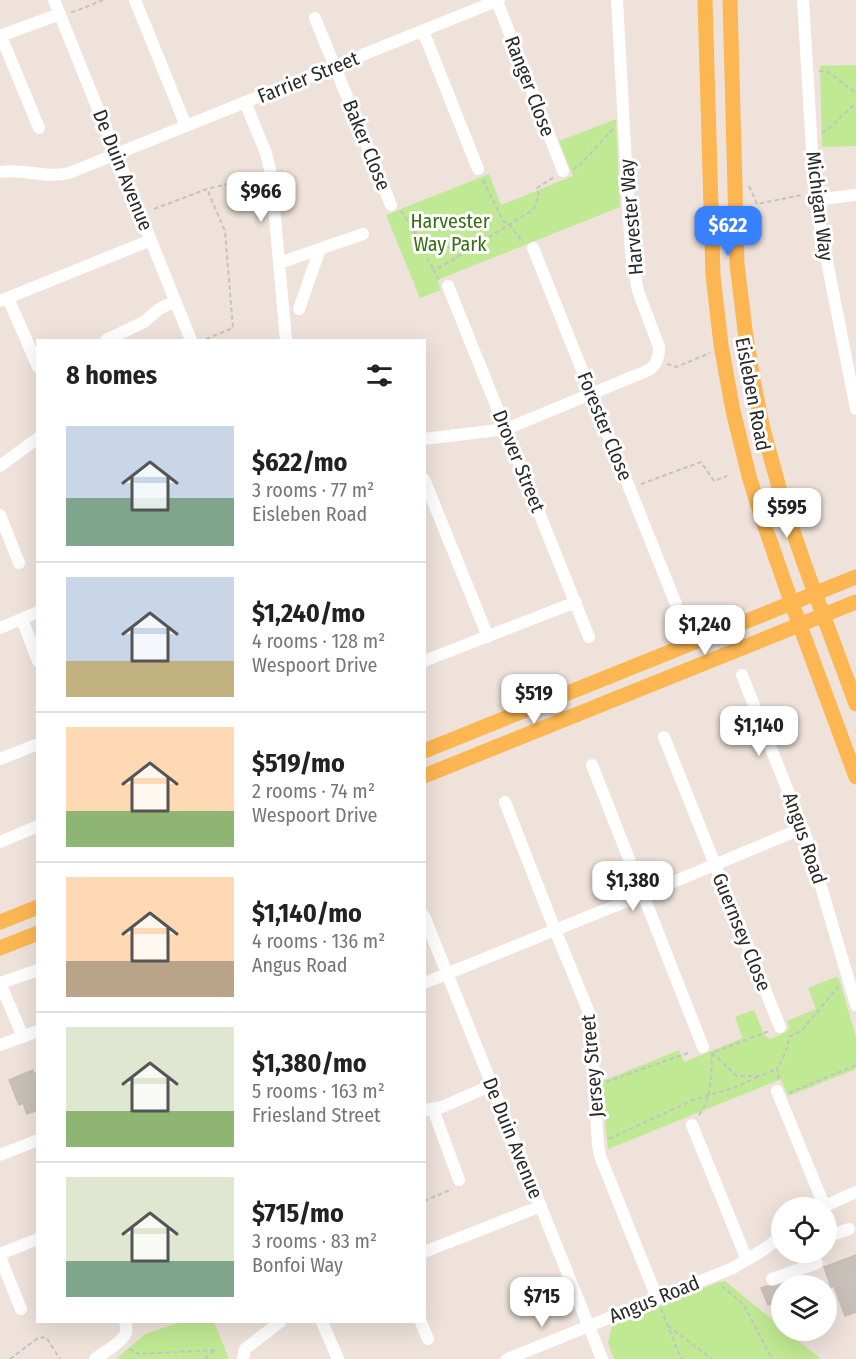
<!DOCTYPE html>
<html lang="en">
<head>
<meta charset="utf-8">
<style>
  :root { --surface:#fff; --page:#f2f2f2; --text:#222; --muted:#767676; --line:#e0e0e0; --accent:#3780ff }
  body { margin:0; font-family:"Fira Sans Condensed",sans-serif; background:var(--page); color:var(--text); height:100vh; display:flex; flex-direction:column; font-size:22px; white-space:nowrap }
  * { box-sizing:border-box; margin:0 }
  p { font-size:20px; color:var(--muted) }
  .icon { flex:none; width:33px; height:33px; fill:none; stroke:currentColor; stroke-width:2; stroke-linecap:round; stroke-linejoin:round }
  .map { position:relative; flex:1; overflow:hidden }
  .drawer { position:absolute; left:36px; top:339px; width:390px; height:984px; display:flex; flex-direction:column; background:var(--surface); border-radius:0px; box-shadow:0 6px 24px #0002 }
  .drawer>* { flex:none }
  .buttons { position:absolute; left:771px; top:1197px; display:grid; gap:12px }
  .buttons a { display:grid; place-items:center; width:66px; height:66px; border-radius:50%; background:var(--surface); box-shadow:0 6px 24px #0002; font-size:30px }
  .price { position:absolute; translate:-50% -51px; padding:0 14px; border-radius:12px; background:#fff; color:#222; font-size:20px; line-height:39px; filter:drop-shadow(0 2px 3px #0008) }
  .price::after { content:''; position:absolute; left:50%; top:36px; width:18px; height:14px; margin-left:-9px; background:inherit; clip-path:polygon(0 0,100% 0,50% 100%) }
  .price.current { background:var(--accent); color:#fff }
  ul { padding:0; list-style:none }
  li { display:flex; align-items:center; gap:18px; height:150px; padding:0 30px }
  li+li { border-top:2px solid var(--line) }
  li span { display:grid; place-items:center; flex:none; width:168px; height:120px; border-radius:0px; color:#555 }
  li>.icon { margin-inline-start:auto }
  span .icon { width:72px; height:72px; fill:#fffc; stroke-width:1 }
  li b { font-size:26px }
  h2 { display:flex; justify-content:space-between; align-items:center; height:72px; padding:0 30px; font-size:26px }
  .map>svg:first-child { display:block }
</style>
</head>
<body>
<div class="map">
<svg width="856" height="1359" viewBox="0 0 856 1359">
  <rect width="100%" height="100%" fill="#eee2db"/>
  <path fill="#c0e993" d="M856 65V146L822 147 820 66Z
    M616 119 620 207 437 280 441 290 420 298 386 215 489 174 501 205 573 176 559 141Z
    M836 977 839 979 856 1037V1069L788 1096 781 1079 608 1149 606 1130 603 1081 679 1050 684 1062 743 1038 735 1017 754 1010 765 1036 771 1039 786 1032 789 1028 787 1021 816 1009 808 988Z
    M725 1281 781 1327 782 1330 786 1331 821 1359H614L608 1343 612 1325 719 1282Z
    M181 1322H214L229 1359H116L145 1334Z"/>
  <path fill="#c8c1ba" stroke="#c9beb5" stroke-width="1.5" d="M33 1070 34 1074 38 1072V1110L27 1114 23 1103 19 1105 9 1080Z
    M856 1255V1312L845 1316 834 1286 831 1287 824 1267Z
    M782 1284V1300L768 1305 761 1288 767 1286 774 1287Z"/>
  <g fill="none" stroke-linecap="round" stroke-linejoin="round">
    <path stroke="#c3c3c3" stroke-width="2" stroke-dasharray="4.5 3" stroke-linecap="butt" d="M71 12 76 11 103 0
      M819 71 828 72 856 93
      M822 133 827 130 856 103
      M573 169 578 167 613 129
      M483 180 503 221 510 225 523 243
      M749 186 757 204 802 195
      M154 209 207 189 259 176
      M401 211 414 231 439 245 455 249 466 247 486 239 533 210 539 196 537 188 554 177
      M414 231 434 271
      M439 280 434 271 467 251 466 247
      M206 339 233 328 225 231 207 189
      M667 364 676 367 710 353
      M641 484 701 462 714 481 727 476
      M684 611 691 628
      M789 1037 802 1030 839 986
      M712 1053 737 1076H760L777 1069
      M779 1079 777 1069C783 1058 788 1049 789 1036
      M606 1082 691 1052
      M789 1093 856 1065
      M699 1115C712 1097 711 1075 712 1053L769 1031
      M609 1139 693 1100 733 1088 758 1077
      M424 1201 452 1189
      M722 1286 744 1305 772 1359
      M661 1309 681 1359
      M668 1326 712 1359
      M129 1349 139 1354 215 1350
      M10 1359 38 1338 46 1337 60 1359
      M205 1359 215 1350"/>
    <path stroke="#fff" stroke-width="12" d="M54 0 191 340
      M135 0 186 126
      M803 0 815 200 856 409
      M497 1 563 171
      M315 18 391 205
      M423 31 478 169
      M0 36 60 14
      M1 36 39 128
      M245 102 266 153 271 174 286 340
      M0 172C23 168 46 179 69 173L499 0
      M815 200 856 195
      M533 248 676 604
      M279 263 363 234
      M448 286 589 637
      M8 298 38 367
      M0 301 151 240
      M299 309 320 249
      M106 340 144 322 159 309 175 301
      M424 439 506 429 649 370C657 364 659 357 659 347L638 291 631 253 617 0
      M0 466 38 438
      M424 479 488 637
      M0 515 19 563
      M22 619 38 661
      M0 628 38 612
      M424 661 576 602
      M742 675 807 839 856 1005
      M664 737 780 1027
      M0 759 38 744
      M592 765 703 1047
      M505 802 555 930 588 1010 591 1026 598 1145 600 1156 657 1298
      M0 842 38 826
      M424 916 602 1359
      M0 983 23 1037
      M0 983 38 970
      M424 983 642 895 803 828
      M0 1045 38 1031
      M777 1091 824 1205
      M433 1109 459 1180
      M426 1110 442 1107 492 1085
      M692 1125 747 1260
      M0 1155 38 1140
      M821 1208 856 1192
      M826 1237 849 1229
      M424 1252 541 1206
      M0 1254 38 1239
      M0 1257 21 1309
      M772 1279 817 1263
      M322 1322 338 1359
      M421 1322 428 1339
      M95 1359C103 1353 124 1341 126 1332 127 1328 126 1325 125 1322
      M243 1359 245 1349 280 1322
      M507 1359 733 1268 763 1250 782 1236"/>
    <path stroke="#fcb652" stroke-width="15" d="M705 0 713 275 721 345 733 411 749 476 761 515 792 604 856 777
      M730 0 737 264 745 330 753 380 763 429 783 502 805 566 856 704
      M424 751 856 577
      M424 776 856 602
      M0 922 38 907
      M0 948 38 933"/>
  </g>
  <g text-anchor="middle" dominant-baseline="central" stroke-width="6" stroke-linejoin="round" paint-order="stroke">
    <g font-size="20" fill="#2a2a2a" stroke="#fff">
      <text transform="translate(308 77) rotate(-22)">Farrier Street</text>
      <text transform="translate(530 86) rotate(69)">Ranger Close</text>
      <text transform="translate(367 145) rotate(68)">Baker Close</text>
      <text transform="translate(123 170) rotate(68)">De Duin Avenue</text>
      <text transform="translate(820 206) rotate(83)">Michigan Way</text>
      <text transform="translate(631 217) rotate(-95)">Harvester Way</text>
      <text transform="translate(753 394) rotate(79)">Eisleben Road</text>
      <text transform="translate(605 426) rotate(68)">Forester Close</text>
      <text transform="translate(519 461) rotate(68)">Drover Street</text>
      <text transform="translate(805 838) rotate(71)">Angus Road</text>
      <text transform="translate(742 932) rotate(68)">Guernsey Close</text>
      <text transform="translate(592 1066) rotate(-95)">Jersey Street</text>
      <text transform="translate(513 1138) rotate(68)">De Duin Avenue</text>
      <text transform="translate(654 1299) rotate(-22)">Angus Road</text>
    </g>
    <g font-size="20" fill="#376e14" stroke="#fff">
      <text x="450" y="221">Harvester<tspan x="450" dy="23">Way Park</tspan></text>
    </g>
  </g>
</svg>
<div class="buttons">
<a><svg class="icon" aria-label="locate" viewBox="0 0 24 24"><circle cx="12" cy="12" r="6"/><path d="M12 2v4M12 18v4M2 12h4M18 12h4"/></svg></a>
<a><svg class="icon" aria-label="layers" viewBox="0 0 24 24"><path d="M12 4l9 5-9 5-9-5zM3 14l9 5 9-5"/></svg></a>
</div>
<b class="price" style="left:261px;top:223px">$966</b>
<b class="price current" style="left:728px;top:257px">$622</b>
<b class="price" style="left:787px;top:539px">$595</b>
<b class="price" style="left:705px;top:656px">$1,240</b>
<b class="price" style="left:534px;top:725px">$519</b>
<b class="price" style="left:759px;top:757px">$1,140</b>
<b class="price" style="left:633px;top:912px">$1,380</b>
<b class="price" style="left:542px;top:1328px">$715</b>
<section class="drawer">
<h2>8 homes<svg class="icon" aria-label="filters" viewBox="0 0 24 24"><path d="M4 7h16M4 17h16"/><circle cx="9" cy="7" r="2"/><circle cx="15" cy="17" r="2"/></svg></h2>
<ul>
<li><span style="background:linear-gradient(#c9d6e8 60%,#7fa58c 0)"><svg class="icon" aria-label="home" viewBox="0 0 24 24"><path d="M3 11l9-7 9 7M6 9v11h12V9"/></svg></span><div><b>$622/mo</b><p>3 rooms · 77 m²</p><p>Eisleben Road</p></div></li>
<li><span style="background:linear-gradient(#c9d6e8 70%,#c2b280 0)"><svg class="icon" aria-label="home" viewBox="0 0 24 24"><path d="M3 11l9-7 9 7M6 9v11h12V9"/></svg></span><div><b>$1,240/mo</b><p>4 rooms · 128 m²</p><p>Wespoort Drive</p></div></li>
<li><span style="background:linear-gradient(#ffd9b3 70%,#8fb573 0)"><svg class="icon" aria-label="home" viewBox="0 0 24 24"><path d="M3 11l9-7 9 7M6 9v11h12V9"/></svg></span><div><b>$519/mo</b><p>2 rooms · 74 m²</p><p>Wespoort Drive</p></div></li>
<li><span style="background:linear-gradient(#ffd9b3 70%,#b9a48a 0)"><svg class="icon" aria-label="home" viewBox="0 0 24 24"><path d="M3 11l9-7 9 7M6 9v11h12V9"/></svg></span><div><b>$1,140/mo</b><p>4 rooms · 136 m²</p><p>Angus Road</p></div></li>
<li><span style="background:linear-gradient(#dfe7d0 70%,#8fb573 0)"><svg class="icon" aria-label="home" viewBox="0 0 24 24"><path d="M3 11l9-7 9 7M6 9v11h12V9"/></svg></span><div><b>$1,380/mo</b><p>5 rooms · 163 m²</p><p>Friesland Street</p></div></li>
<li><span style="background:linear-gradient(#dfe7d0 70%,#7fa58c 0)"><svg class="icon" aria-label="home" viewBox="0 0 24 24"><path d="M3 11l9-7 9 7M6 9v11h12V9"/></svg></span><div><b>$715/mo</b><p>3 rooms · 83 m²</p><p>Bonfoi Way</p></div></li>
</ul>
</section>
</div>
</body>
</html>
